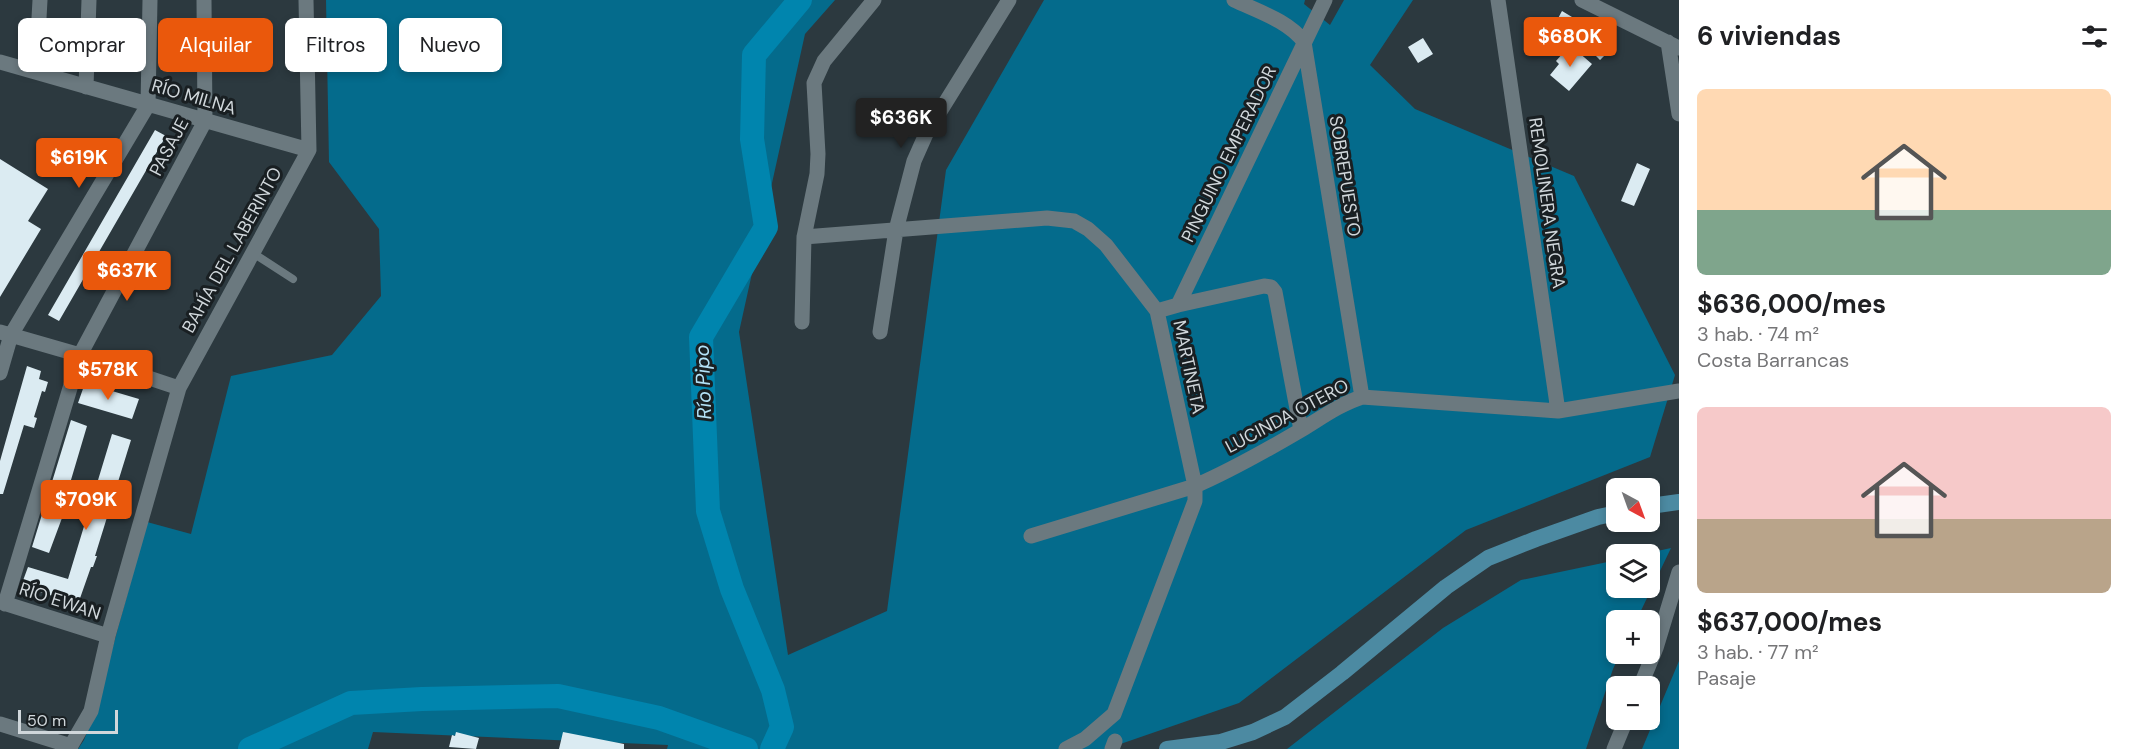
<!DOCTYPE html>
<html lang="es">
<head>
<meta charset="utf-8">
<style>
  :root { --surface:#fff; --page:#f2f2f2; --text:#202124; --muted:#757577; --accent:#ea580c }
  body { margin:0; font-family:"DM Sans",sans-serif; background:var(--page); color:var(--text); height:100vh; display:flex; flex-direction:column; font-size:22px; white-space:nowrap }
  * { box-sizing:border-box; margin:0 }
  p { font-size:20px; color:var(--muted) }
  .icon { flex:none; width:33px; height:33px; fill:none; stroke:currentColor; stroke-width:2; stroke-linecap:round; stroke-linejoin:round }
  .map { position:relative; flex:1; overflow:hidden }
  .sheet { display:flex; flex-direction:column; background:var(--surface); width:450px }
  .sheet>* { flex:none }
  .banner { position:absolute; left:18px; top:18px; width:570px; height:54px; display:flex; gap:12px }
  .needle { width:39px; rotate:139deg }
  .controls { position:absolute; left:1606px; top:478px; display:grid; gap:12px }
  .controls a { display:grid; place-items:center; width:54px; height:54px; border-radius:9px; background:var(--surface); box-shadow:0 3px 9px #0003; font-size:30px }
  .scale { position:absolute; left:18px; bottom:15px; width:100px; box-sizing:border-box; padding-left:6px; border:3px solid #d0d7db; border-top:0; font-size:16px; line-height:21px; white-space:nowrap; color:#d0d7db; -webkit-text-stroke:4px #191f22; paint-order:stroke }
  .price { position:absolute; translate:-50% -51px; padding:0 14px; border-radius:6px; background:var(--accent); color:#fff; font-size:20px; line-height:39px; filter:drop-shadow(0 2px 3px #0008) }
  .price::after { content:''; position:absolute; left:50%; top:36px; width:18px; height:14px; margin-left:-9px; background:inherit; clip-path:polygon(0 0,100% 0,50% 100%) }
  .price.active { background:#222; color:#fff }
  ul { padding:0; list-style:none }
  li { display:grid; align-content:center; gap:12px; height:318px; padding:0 18px }
  li span { display:grid; place-items:center; height:186px; border-radius:9px; color:#555 }
  li>.icon { margin-inline-start:auto }
  span .icon { width:108px; height:108px; fill:#fffc; stroke-width:1 }
  li b { font-size:26px }
  h2 { display:flex; justify-content:space-between; align-items:center; height:72px; padding:0 18px; font-size:26px }
  .pill { padding:0 21px; border-radius:9px; background:var(--surface); box-shadow:0 3px 9px #0003; font-size:21px; line-height:54px }
  .pill.active { background:var(--accent); color:#fff }
  main { display:flex; flex:1; min-height:0 }
  .map>svg:first-child { display:block }
</style>
</head>
<body>
<main>
<div class="map">
<svg width="1679" height="749" viewBox="0 0 1679 749">
  <rect width="100%" height="100%" fill="#2c393f"/>
  <path fill="#046b8c" d="M326 0H835L805 34 739 332 788 655 887 611 946 170 1044 0H1305L1304 4 1330 25 1344 0H1413L1370 65 1415 109 1574 176 1675 375 1650 457 1466 530 1239 703 1106 749H667L668 745 373 732 368 749H78L84 740 95 712 147 522 191 534 231 376 332 355 381 296 379 229 329 162Z
    M1671 548 1636 621H1617V654H1620L1613 669 1586 749H1287L1443 628 1521 580 1617 560V588H1650V555H1639Z
    M1679 661V749H1642Z"/>
  <g fill="none" stroke-linecap="round" stroke-linejoin="round">
    <path stroke="#0085ae" stroke-width="24" d="M250 749 351 703 422 699 558 696 659 718 746 749
      M772 749 782 727 773 690 732 589 708 511 701 337 766 227 752 139 754 55 800 0"/>
  </g>
  <path fill="#dbebf2" d="M1562 11 1572 17 1565 29 1555 24Z
    M1423 38 1433 54 1418 63 1408 47Z
    M1605 39 1613 47 1600 60 1592 52Z
    M1570 45 1592 64 1569 91 1550 75 1559 64 1556 61Z
    M155 130 166 136 59 321 48 315Z
    M0 159 48 189 28 221 41 229 0 297Z
    M1637 163 1650 169 1634 206 1621 201Z
    M27 366 41 371 39 379 48 382 45 392 42 391 34 417 37 418 34 428 24 425 3 494H0V461Z
    M85 383 139 399 132 419 78 403Z
    M71 420 87 426 60 517 62 518 49 553 32 547Z
    M112 434 131 440 95 556H97L93 567H91L78 604 21 586 28 567 68 579Z
    M456 732 479 738 476 749 449 747 452 735 455 736Z
    M563 732 624 744V749H559Z"/>
  <g fill="none" stroke-linecap="round" stroke-linejoin="round">
    <path stroke="#6b797f" stroke-width="8" d="M253 253 293 279"/>
    <path stroke="#6b797f" stroke-width="15" d="M1234 0C1257 11 1289 21 1304 42L1362 397
      M1498 0 1558 411
      M1582 0 1679 48
      M1668 42 1679 114
      M0 62 309 150
      M36 72 40 0
      M86 87 89 0
      M804 237 1047 218 1074 221 1088 229 1106 245 1157 311 1195 486V501L1114 714 1085 739 1066 749
      M1178 305 1264 286 1271 287 1275 292 1301 430
      M1157 311 1178 305 1325 0
      M802 322 804 237 817 174 818 154 814 83 824 61 874 0
      M0 332 80 355 179 388
      M880 332 896 230 914 161 926 134 1009 0
      M0 373 11 335 148 105 150 0
      M1031 536 1195 486C1232 470 1267 450 1301 430 1321 418 1340 404 1362 397L1558 411 1679 391
      M0 602 108 636
      M5 604 80 355 205 121 204 0
      M1640 687 1656 648 1679 572
      M0 724 71 746
      M69 749 91 711 108 636 179 388 309 150 306 0
      M1112 749 1115 741
      M1614 749 1626 720"/>
    <path stroke="#4c8aa2" stroke-width="16" d="M1650 506 1679 502
      M1167 749 1221 742 1253 732 1285 717 1342 673 1446 587 1488 558 1536 539 1598 517 1617 513"/>
  </g>
  <g text-anchor="middle" dominant-baseline="central" stroke-width="6" stroke-linejoin="round" paint-order="stroke">
    <g font-size="18" fill="#d0d7db" stroke="#191f22">
      <text transform="translate(194 97) rotate(16)">RÍO MILNA</text>
      <text transform="translate(169 147) rotate(-62)">PASAJE</text>
      <text transform="translate(1229 154) rotate(-64)">PINGUINO EMPERADOR</text>
      <text transform="translate(1345 176) rotate(81)">SOBREPUESTO</text>
      <text transform="translate(1547 203) rotate(82)">REMOLINERA NEGRA</text>
      <text transform="translate(232 250) rotate(-61)">BAHÍA DEL LABERINTO</text>
      <text transform="translate(1189 367) rotate(78)">MARTINETA</text>
      <text transform="translate(1287 416) rotate(-28)">LUCINDA OTERO</text>
      <text transform="translate(60 601) rotate(18)">RÍO EWAN</text>
    </g>
    <g font-size="20" font-style="italic" fill="#b3e2f8" stroke="#191f22">
      <text transform="translate(703 382) rotate(-92)">Río Pipo</text>
    </g>
  </g>
</svg>
<div class="controls">
<a><svg class="needle" viewBox="-14 -14 28 28"><path d="M0-13l5 13h-10z" fill="#e53935"/><path d="M0 13l5-13h-10z" fill="#757577"/></svg></a>
<a><svg class="icon" aria-label="layers" viewBox="0 0 24 24"><path d="M12 4l9 5-9 5-9-5zM3 14l9 5 9-5"/></svg></a>
<a>+</a>
<a>−</a>
</div>
<div class="scale">50 m</div>
<b class="price" style="left:1570px;top:68px">$680K</b>
<b class="price active" style="left:901px;top:149px">$636K</b>
<b class="price" style="left:79px;top:189px">$619K</b>
<b class="price" style="left:127px;top:302px">$637K</b>
<b class="price" style="left:108px;top:401px">$578K</b>
<b class="price" style="left:86px;top:531px">$709K</b>
<div class="banner">
<a class="pill">Comprar</a>
<a class="pill active">Alquilar</a>
<a class="pill">Filtros</a>
<a class="pill">Nuevo</a>
</div>
</div>
<section class="sheet">
<h2>6 viviendas<svg class="icon" aria-label="filters" viewBox="0 0 24 24"><path d="M4 7h16M4 17h16"/><circle cx="9" cy="7" r="2"/><circle cx="15" cy="17" r="2"/></svg></h2>
<ul>
<li><span style="background:linear-gradient(#ffd9b3 65%,#7fa58c 0)"><svg class="icon" aria-label="home" viewBox="0 0 24 24"><path d="M3 11l9-7 9 7M6 9v11h12V9"/></svg></span><div><b>$636,000/mes</b><p>3 hab. · 74 m²</p><p>Costa Barrancas</p></div></li>
<li><span style="background:linear-gradient(#f6c9c9 60%,#b9a48a 0)"><svg class="icon" aria-label="home" viewBox="0 0 24 24"><path d="M3 11l9-7 9 7M6 9v11h12V9"/></svg></span><div><b>$637,000/mes</b><p>3 hab. · 77 m²</p><p>Pasaje</p></div></li>
</ul>
</section>
</main>
</body>
</html>
